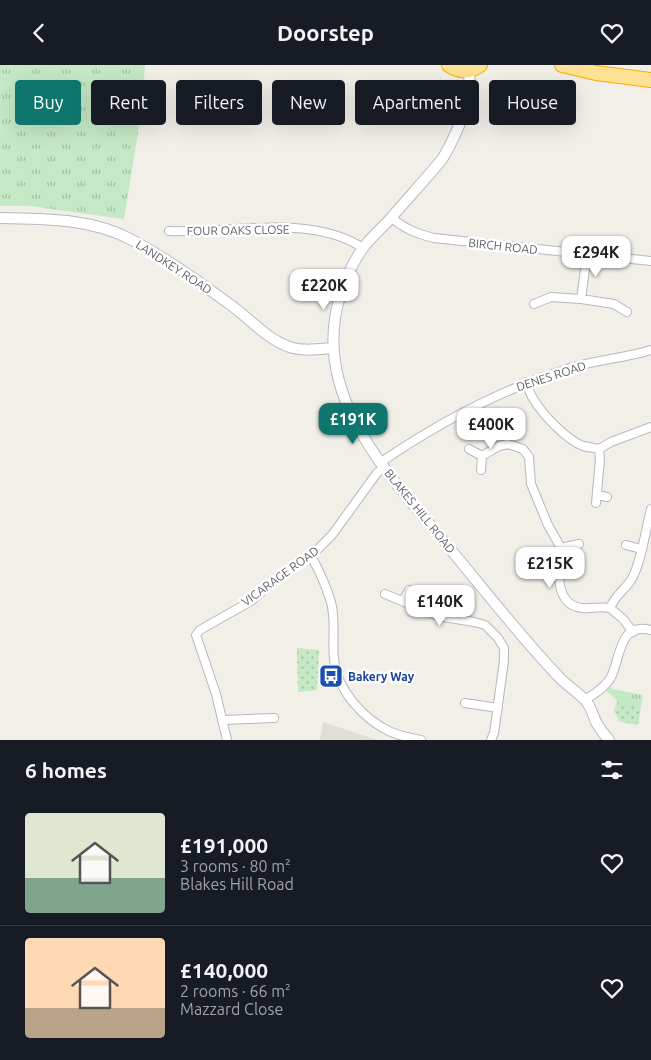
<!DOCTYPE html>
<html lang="en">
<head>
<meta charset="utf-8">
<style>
  :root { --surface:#171b24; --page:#242831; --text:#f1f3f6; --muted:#9ea1a6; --line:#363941; --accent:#0f766e }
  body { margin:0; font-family:Ubuntu,sans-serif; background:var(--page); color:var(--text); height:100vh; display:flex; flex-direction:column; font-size:19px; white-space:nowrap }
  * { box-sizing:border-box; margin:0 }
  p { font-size:16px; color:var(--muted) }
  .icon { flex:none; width:28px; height:28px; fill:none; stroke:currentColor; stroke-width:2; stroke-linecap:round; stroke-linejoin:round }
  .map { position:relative; height:675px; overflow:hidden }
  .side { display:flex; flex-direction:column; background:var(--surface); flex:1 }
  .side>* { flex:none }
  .banner { position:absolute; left:15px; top:15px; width:621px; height:45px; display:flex; gap:10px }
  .price { position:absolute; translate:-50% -42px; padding:0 11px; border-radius:10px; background:#fff; color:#222; font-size:16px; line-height:32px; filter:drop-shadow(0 1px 2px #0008) }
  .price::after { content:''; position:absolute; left:50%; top:30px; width:15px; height:11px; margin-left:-8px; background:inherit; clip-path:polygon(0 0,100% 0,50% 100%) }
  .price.active { background:var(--accent); color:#fff }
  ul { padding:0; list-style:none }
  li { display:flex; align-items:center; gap:15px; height:125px; padding:0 25px }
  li+li { border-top:1px solid var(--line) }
  li span { display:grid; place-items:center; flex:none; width:140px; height:100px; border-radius:5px; color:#555 }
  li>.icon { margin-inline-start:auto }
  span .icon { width:60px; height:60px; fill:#fffc; stroke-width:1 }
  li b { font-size:21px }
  h2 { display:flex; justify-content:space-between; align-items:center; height:60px; padding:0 25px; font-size:21px }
  .pill { padding:0 18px; border-radius:5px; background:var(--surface); box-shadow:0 5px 20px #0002; font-size:18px; line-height:45px }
  .pill.active { background:var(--accent); color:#fff }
  header { display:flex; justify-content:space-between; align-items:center; height:65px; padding:0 25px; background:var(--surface); font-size:22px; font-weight:700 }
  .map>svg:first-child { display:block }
</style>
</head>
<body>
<header><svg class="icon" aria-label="back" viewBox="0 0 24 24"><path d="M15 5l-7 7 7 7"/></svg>Doorstep<svg class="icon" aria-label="heart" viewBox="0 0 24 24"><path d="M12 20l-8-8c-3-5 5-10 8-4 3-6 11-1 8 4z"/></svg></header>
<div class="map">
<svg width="651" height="675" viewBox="0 0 651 675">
  <defs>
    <pattern id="grass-tufts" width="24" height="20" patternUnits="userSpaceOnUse" patternTransform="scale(1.25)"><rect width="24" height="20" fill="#c5e8c5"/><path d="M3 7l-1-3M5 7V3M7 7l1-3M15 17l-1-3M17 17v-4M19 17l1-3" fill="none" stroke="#a3c0a4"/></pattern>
    <pattern id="park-dots" width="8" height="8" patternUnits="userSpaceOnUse" patternTransform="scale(1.25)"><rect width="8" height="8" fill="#c5e8c5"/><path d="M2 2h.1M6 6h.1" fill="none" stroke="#a3c0a4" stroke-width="1.8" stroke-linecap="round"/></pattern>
  </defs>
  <rect width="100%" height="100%" fill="#f1efe8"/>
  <path fill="#e1ded6" d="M323 657 374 674 376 675H320Z"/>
  <path fill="url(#grass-tufts)" d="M0 0H145L142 43 124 154 29 141H0Z
    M610 622 613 624 643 630 638 660 620 657 614 646 617 636 606 625Z"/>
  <path fill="url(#park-dots)" d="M297 583 319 585 317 625 298 627Z
    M618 637 640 641 637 659 621 656 615 646Z"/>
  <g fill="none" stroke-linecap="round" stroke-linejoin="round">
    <g stroke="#b5b8bc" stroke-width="10">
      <path id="street" d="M391 152C404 164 418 169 434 173L651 196
        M169 166C230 169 310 148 363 183
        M581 234 587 190
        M534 239 551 232 581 234 614 239 627 247
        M526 317C529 323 530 330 534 335 543 350 567 375 583 381 588 382 594 383 599 384L600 394 596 438
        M469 384 482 391 481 405
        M599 384 611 377 651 362
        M482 391 499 381 508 379 523 384 529 392 531 419 548 460 561 483
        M380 398C438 358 502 324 570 303 596 295 624 293 651 285
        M597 430 607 432
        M579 479 561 483C558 504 554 540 582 543 591 544 601 541 610 543L623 554 633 567
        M626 480 641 484
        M311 491C319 505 326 521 331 537 336 556 332 575 334 594 336 624 364 655 391 667 400 671 411 673 421 675
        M385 529 438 551 474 557 485 560 498 573 504 583V596L494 668 491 675
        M403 536 409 525
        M610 543C616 529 624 526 631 515 641 500 646 462 651 444
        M585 635C594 629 606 622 611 612 621 593 618 557 651 565
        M465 638 498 643
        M223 655 274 653
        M227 675 216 629 196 570 200 565 251 536 280 511 311 491 332 470 377 408 384 402"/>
    </g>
    <g stroke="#b6babf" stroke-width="12">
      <path id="secondary" d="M469 5C472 36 458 67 443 93 426 114 408 133 391 153 382 163 371 172 363 183 353 197 345 215 340 231 309 333 392 412 451 485 486 527 520 571 558 611 567 621 578 627 586 636 591 642 593 650 596 657 599 663 604 669 609 675
        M0 153C43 154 91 153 130 174 165 192 201 218 232 241 250 254 266 273 287 281 301 287 319 284 333 283"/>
    </g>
    <g stroke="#f9ab00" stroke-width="16">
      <path id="highway" d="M449 0C460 7 470 7 480 0
        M562 0 596 8 651 15"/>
    </g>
    <use href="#street" stroke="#fff" stroke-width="8"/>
    <use href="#secondary" stroke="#fff" stroke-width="10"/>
    <use href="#highway" stroke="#fde293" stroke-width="14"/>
  </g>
  <defs>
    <g id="bus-square" transform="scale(1.25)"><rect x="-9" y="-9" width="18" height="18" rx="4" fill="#1a4fb4" stroke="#fff"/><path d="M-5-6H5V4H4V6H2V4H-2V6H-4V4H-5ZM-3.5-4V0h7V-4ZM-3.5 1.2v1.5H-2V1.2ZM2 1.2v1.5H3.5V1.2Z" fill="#fff"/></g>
  </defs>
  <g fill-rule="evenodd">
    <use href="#bus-square" x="331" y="611"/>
  </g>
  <g text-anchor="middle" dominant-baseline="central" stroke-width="5" stroke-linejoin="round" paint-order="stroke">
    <g font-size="12" fill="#5f6368" stroke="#fff">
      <text transform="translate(238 165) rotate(-1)">FOUR OAKS CLOSE</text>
      <text transform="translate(503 181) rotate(6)">BIRCH ROAD</text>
      <text transform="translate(174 202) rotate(33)">LANDKEY ROAD</text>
      <text transform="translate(551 311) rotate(-18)">DENES ROAD</text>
      <text transform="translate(420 446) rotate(51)">BLAKES HILL ROAD</text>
      <text transform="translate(280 511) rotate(-36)">VICARAGE ROAD</text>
    </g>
    <g font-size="12" font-weight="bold" fill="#164399" stroke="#fff" text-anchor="start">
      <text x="348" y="611">Bakery Way</text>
    </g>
  </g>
</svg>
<b class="price" style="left:596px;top:213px">£294K</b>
<b class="price" style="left:324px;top:246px">£220K</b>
<b class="price active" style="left:353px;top:380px">£191K</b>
<b class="price" style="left:491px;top:385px">£400K</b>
<b class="price" style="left:550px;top:524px">£215K</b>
<b class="price" style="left:440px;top:562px">£140K</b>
<div class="banner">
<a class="pill active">Buy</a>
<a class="pill">Rent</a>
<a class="pill">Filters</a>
<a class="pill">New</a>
<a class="pill">Apartment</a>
<a class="pill">House</a>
</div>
</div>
<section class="side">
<h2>6 homes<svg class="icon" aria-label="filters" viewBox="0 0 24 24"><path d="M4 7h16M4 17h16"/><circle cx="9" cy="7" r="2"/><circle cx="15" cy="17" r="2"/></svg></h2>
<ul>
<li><span style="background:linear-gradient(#dfe7d0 65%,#7fa58c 0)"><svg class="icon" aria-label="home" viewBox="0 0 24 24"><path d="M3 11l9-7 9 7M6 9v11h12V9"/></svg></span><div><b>£191,000</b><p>3 rooms · 80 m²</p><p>Blakes Hill Road</p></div><svg class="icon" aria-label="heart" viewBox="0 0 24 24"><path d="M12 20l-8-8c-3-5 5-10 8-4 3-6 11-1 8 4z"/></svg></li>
<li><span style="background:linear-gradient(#ffd9b3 70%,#b9a48a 0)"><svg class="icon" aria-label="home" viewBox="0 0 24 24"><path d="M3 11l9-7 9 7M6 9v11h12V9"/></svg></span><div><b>£140,000</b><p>2 rooms · 66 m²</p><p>Mazzard Close</p></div><svg class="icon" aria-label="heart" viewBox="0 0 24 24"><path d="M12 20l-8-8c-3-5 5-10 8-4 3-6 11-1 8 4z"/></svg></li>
</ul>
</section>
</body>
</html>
